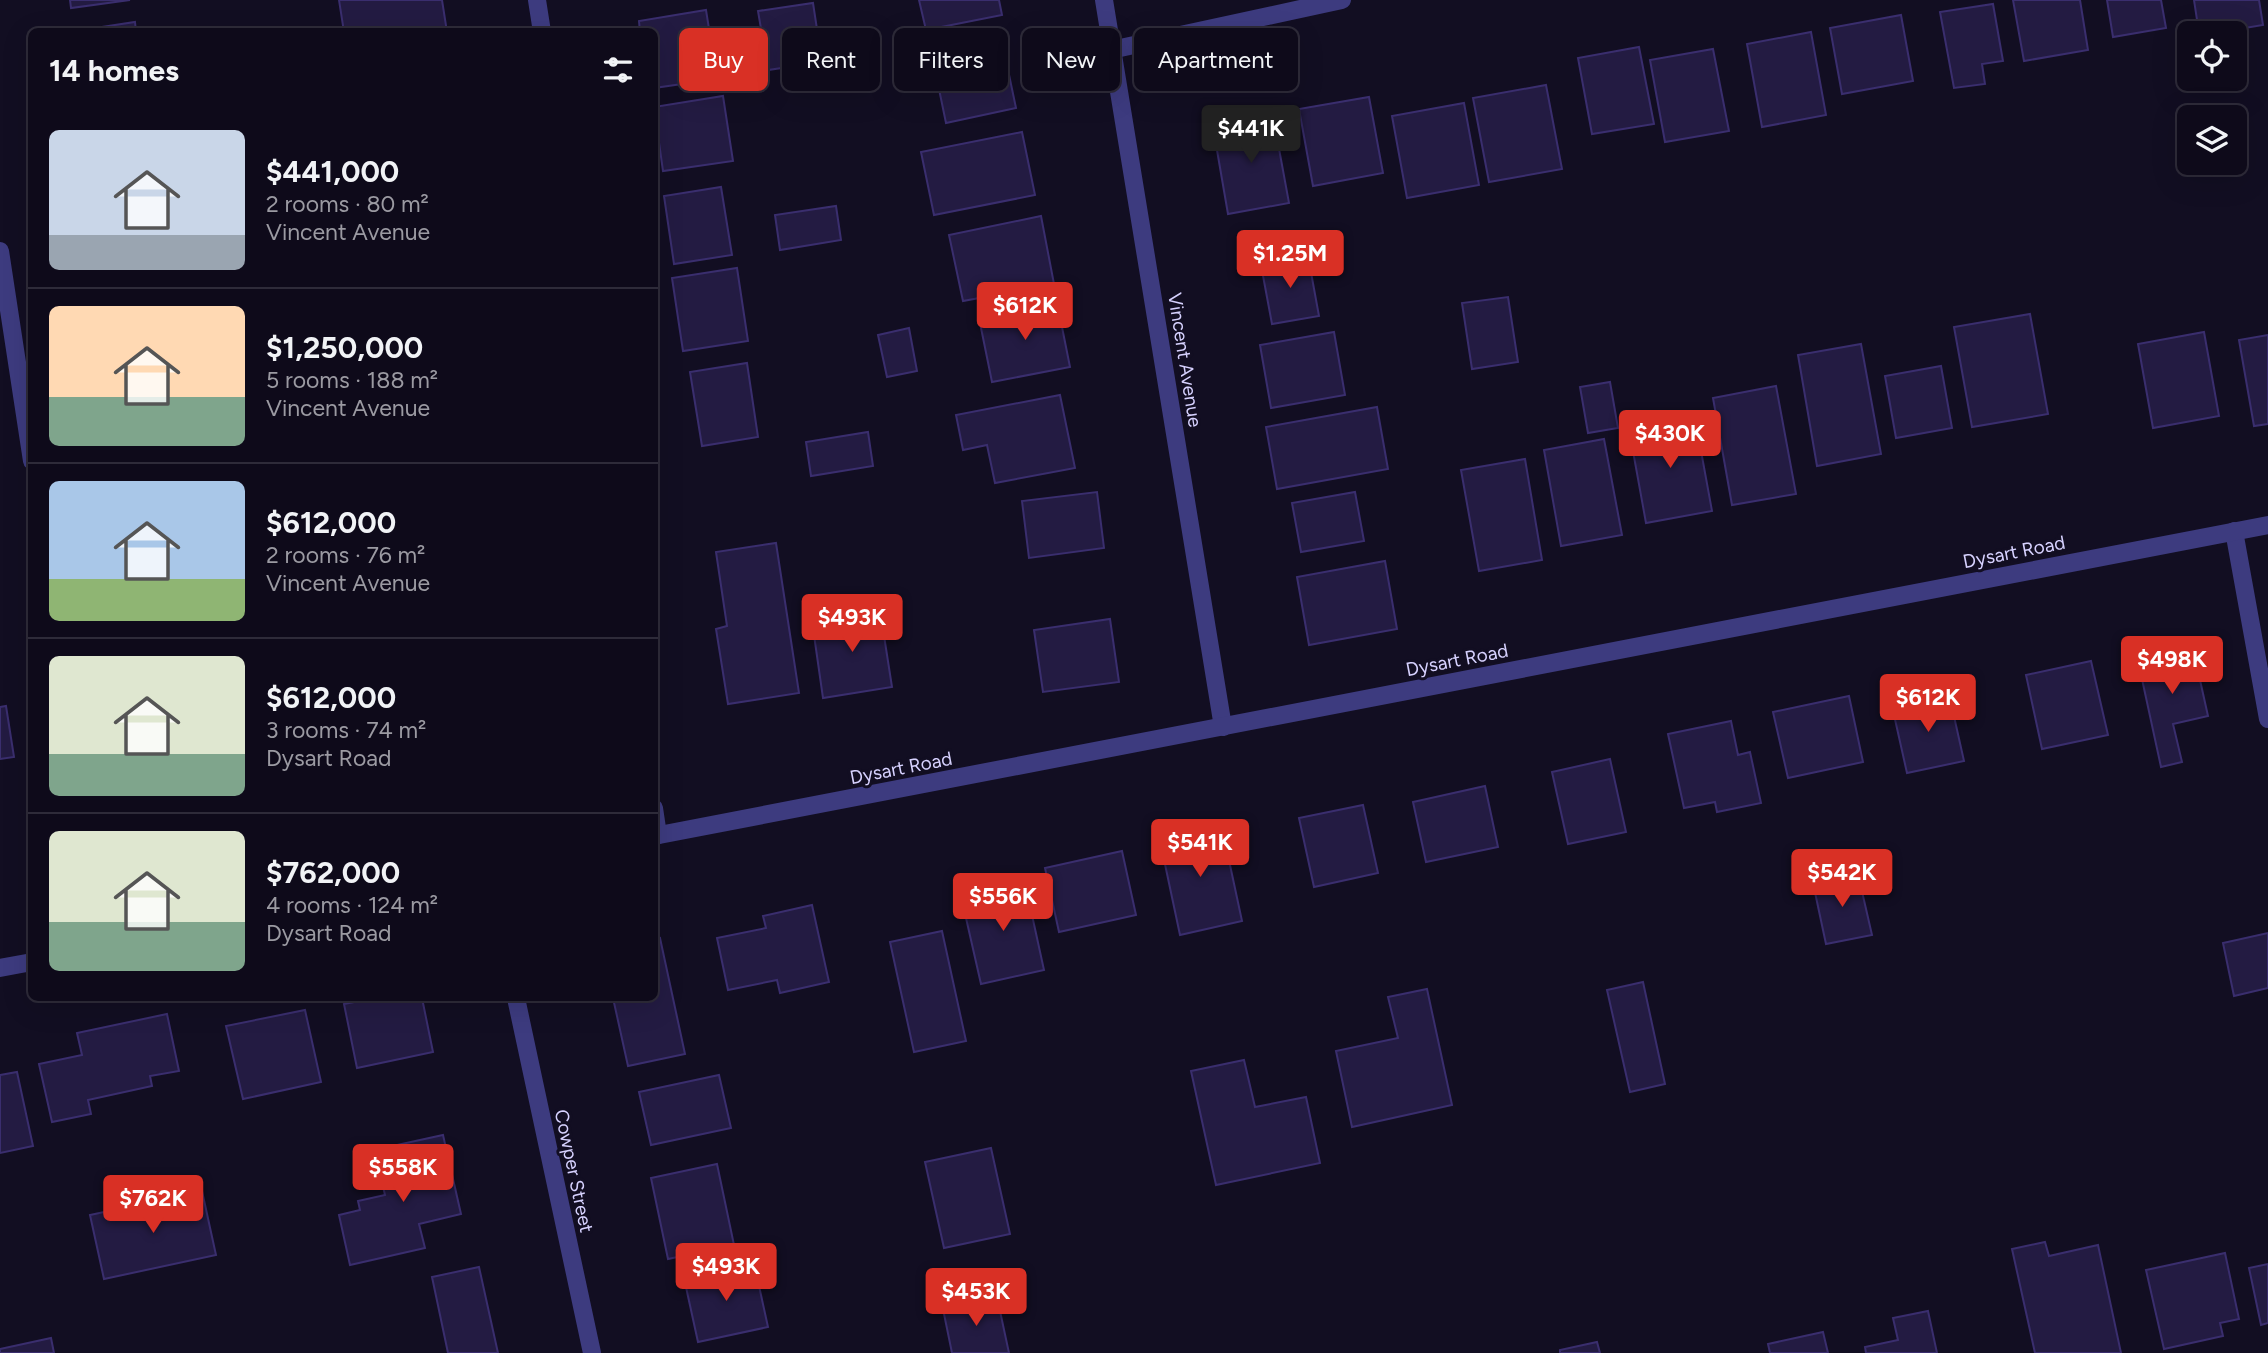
<!DOCTYPE html>
<html lang="en">
<head>
<meta charset="utf-8">
<style>
  :root { --surface:#0e0a1a; --page:#1c1827; --text:#f1f3f6; --muted:#9b9aa2; --line:#2e2b39; --accent:#d93025 }
  body { margin:0; font-family:Figtree,sans-serif; background:var(--page); color:var(--text); height:100vh; display:flex; flex-direction:column; font-size:26px; white-space:nowrap }
  * { box-sizing:border-box; margin:0 }
  p { font-size:23px; color:var(--muted) }
  .icon { flex:none; width:38px; height:38px; fill:none; stroke:currentColor; stroke-width:2; stroke-linecap:round; stroke-linejoin:round }
  .map { position:relative; flex:1; overflow:hidden }
  .drawer { position:absolute; left:28px; top:28px; width:630px; height:973px; display:flex; flex-direction:column; background:var(--surface); border-radius:10px; box-shadow:0 7px 28px #0002,0 0 0 2px var(--line) }
  .drawer>* { flex:none }
  .banner { position:absolute; left:679px; top:28px; width:665px; height:63px; display:flex; gap:14px }
  .tools { position:absolute; left:2177px; top:21px; display:grid; gap:14px }
  .tools a { display:grid; place-items:center; width:70px; height:70px; border-radius:10px; background:var(--surface); box-shadow:0 7px 28px #0002,0 0 0 2px var(--line); font-size:35px }
  .price { position:absolute; translate:-50% -60px; padding:0 16px; border-radius:7px; background:var(--accent); color:#fff; font-size:23px; line-height:46px; filter:drop-shadow(0 2px 4px #0008) }
  .price::after { content:''; position:absolute; left:50%; top:42px; width:21px; height:16px; margin-left:-10px; background:inherit; clip-path:polygon(0 0,100% 0,50% 100%) }
  .price.active { background:#222; color:#fff }
  ul { padding:0; list-style:none }
  li { display:flex; align-items:center; gap:21px; height:175px; padding:0 21px }
  li+li { border-top:2px solid var(--line) }
  li span { display:grid; place-items:center; flex:none; width:196px; height:140px; border-radius:10px; color:#555 }
  li>.icon { margin-inline-start:auto }
  span .icon { width:84px; height:84px; fill:#fffc; stroke-width:1 }
  li b { font-size:30px }
  h2 { display:flex; justify-content:space-between; align-items:center; height:84px; padding:0 21px; font-size:30px }
  .tag { padding:0 24px; border-radius:10px; background:var(--surface); box-shadow:0 7px 28px #0002,0 0 0 2px var(--line); font-size:24px; line-height:63px }
  .tag.active { background:var(--accent); color:#fff }
  .map>svg:first-child { display:block }
</style>
</head>
<body>
<div class="map">
<svg width="2268" height="1353" viewBox="0 0 2268 1353">
  <rect width="100%" height="100%" fill="#120e22"/>
  <path fill="#231b42" stroke="#3a2e6e" stroke-width="2" d="M70 0H130L71 8Z
    M339 0H442L447 32H344Z
    M919 0H999L1002 15 926 30Z
    M2013 0H2080L2088 50 2024 61Z
    M2107 0H2161L2166 28 2113 37Z
    M2194 0H2259L2263 25 2215 33H2199Z
    M813 3 822 62 768 70 758 11Z
    M1993 4 2003 61 1982 64 1985 84 1954 88 1940 12Z
    M706 10 717 79 654 88V32H640L639 21Z
    M1901 15 1913 81 1842 94 1830 28Z
    M135 22 136 32H75V31Z
    M1811 32 1826 115 1762 127 1747 44Z
    M1003 46 1016 108 946 123 933 60Z
    M1639 47 1654 124 1592 134 1578 58Z
    M1713 49 1729 131 1665 142 1650 60Z
    M875 60 879 79 844 86 840 67Z
    M1546 85 1562 169 1489 182 1473 98Z
    M723 96 733 161 663 171 654 107Z
    M1369 97 1383 173 1313 186 1299 109Z
    M1464 103 1479 185 1407 198 1392 116Z
    M1273 116 1289 203 1228 214 1213 127Z
    M1022 132 1035 195 934 215 921 152Z
    M721 187 732 255 674 264 664 196Z
    M836 206 841 240 780 250 775 215Z
    M1041 216 1054 284 963 301 949 235Z
    M1308 256 1319 316 1272 324 1261 265Z
    M737 268 748 341 683 351 672 278Z
    M1508 297 1518 362 1472 369 1462 303Z
    M1057 302 1070 367 992 382 979 318Z
    M2030 314 2048 414 1972 427 1954 327Z
    M909 328 917 371 887 377 878 335Z
    M1334 332 1345 395 1271 408 1260 345Z
    M2204 332 2219 416 2153 428 2138 344Z
    M2268 335V424L2254 426 2239 340Z
    M1861 344 1881 454 1817 466 1798 355Z
    M747 363 758 437 702 446 690 372Z
    M1941 366 1952 428 1896 438 1885 376Z
    M1610 382 1618 428 1588 433 1580 387Z
    M1776 386 1796 494 1732 505 1713 398Z
    M1060 395 1075 468 995 483 987 445 963 450 956 415Z
    M1377 407 1388 469 1277 489 1266 427Z
    M1695 418 1712 511 1646 523 1629 429Z
    M868 432 873 466 811 476 806 442Z
    M1604 439 1622 535 1561 546 1544 450Z
    M1525 459 1542 560 1479 571 1461 470Z
    M1097 492 1104 548 1029 558 1022 501Z
    M1355 492 1364 541 1301 552 1292 503Z
    M776 543 799 693 728 704 716 629 727 626 716 552Z
    M1385 561 1397 629 1309 645 1297 577Z
    M880 610 892 687 823 698 812 621Z
    M1110 619 1119 682 1043 692 1034 630Z
    M2192 644 2208 716 2173 724 2182 762 2161 767 2137 656Z
    M2091 661 2108 735 2042 749 2026 675Z
    M1949 694 1964 761 1907 773 1892 706Z
    M1849 696 1863 762 1788 778 1773 712Z
    M6 706 14 757 0 759V707Z
    M1731 721 1738 755 1750 752 1761 803 1717 812 1715 802 1684 808 1668 734Z
    M1610 759 1626 832 1568 844 1552 772Z
    M1485 786 1498 847 1426 862 1413 802Z
    M1363 805 1378 873 1314 887 1299 818Z
    M1221 823 1242 921 1180 935 1159 836Z
    M1122 851 1136 915 1059 932 1045 868Z
    M1858 874 1872 935 1826 944 1813 883Z
    M1025 883 1044 970 981 984 961 896Z
    M812 905 829 982 780 993 777 980 728 990 717 938 766 928 763 916Z
    M942 931 966 1041 914 1052 890 942Z
    M2268 933V988L2234 996 2223 943Z
    M660 938 685 1054 628 1066 613 998H654V939Z
    M1643 982 1665 1084 1630 1092 1607 990Z
    M1427 989 1452 1105 1352 1127 1336 1051 1398 1038 1388 997Z
    M375 998H422L433 1052 357 1068 344 1004Z
    M305 1010 321 1082 243 1099 226 1026Z
    M167 1014 179 1071 150 1076 152 1086 88 1100 91 1114 52 1122 39 1064 82 1055 77 1033Z
    M1244 1060 1255 1107 1306 1097 1320 1163 1216 1185 1191 1071Z
    M17 1072 33 1146 0 1153V1075Z
    M719 1075 731 1128 651 1145 639 1092Z
    M443 1135 461 1214 419 1224 425 1248 350 1265 339 1215 360 1210 358 1201 385 1195 380 1173 402 1168 397 1145Z
    M991 1148 1010 1234 944 1248 925 1162Z
    M717 1164 734 1245 668 1259 651 1178Z
    M202 1191 216 1255 104 1279 90 1215Z
    M2045 1242 2049 1256 2098 1245 2121 1353H2035L2012 1249Z
    M2225 1253 2239 1319 2220 1323 2223 1336 2164 1349 2146 1270Z
    M754 1263 768 1327 698 1342 684 1278Z
    M2268 1264V1323L2261 1325 2249 1268Z
    M479 1267 498 1353H448L432 1277Z
    M997 1297 1009 1353H952L943 1309Z
    M1928 1311 1937 1353H1866L1865 1347 1898 1340 1893 1318Z
    M1823 1332 1828 1353H1770L1768 1344Z
    M51 1338 54 1353H0V1349Z
    M1597 1342 1600 1353H1560V1350Z"/>
  <g fill="none" stroke-linecap="round" stroke-linejoin="round">
    <path stroke="#3d3b7f" stroke-width="18" d="M2234 531 2268 719"/>
    <path stroke="#3d3b7f" stroke-width="18" d="M537 0 542 32
      M1104 0 1223 727
      M1111 50 1342 0
      M0 251 32 461
      M654 808 658 835
      M0 968 32 962"/>
    <path stroke="#3d3b7f" stroke-width="18" d="M654 836 2268 525
      M516 998 592 1353"/>
  </g>
  <g text-anchor="middle" dominant-baseline="central" stroke-width="6" stroke-linejoin="round" paint-order="stroke">
    <g font-size="19" fill="#d6d1fe" stroke="#120e22">
      <text transform="translate(1185 360) rotate(81)">Vincent Avenue</text>
      <text transform="translate(2014 552) rotate(-11)">Dysart Road</text>
      <text transform="translate(1457 660) rotate(-11)">Dysart Road</text>
      <text transform="translate(901 768) rotate(-11)">Dysart Road</text>
      <text transform="translate(574 1171) rotate(78)">Cowper Street</text>
    </g>
  </g>
</svg>
<div class="tools">
<a><svg class="icon" aria-label="locate" viewBox="0 0 24 24"><circle cx="12" cy="12" r="6"/><path d="M12 2v4M12 18v4M2 12h4M18 12h4"/></svg></a>
<a><svg class="icon" aria-label="layers" viewBox="0 0 24 24"><path d="M12 4l9 5-9 5-9-5zM3 14l9 5 9-5"/></svg></a>
</div>
<b class="price active" style="left:1251px;top:165px">$441K</b>
<b class="price" style="left:1290px;top:290px">$1.25M</b>
<b class="price" style="left:1025px;top:342px">$612K</b>
<b class="price" style="left:1670px;top:470px">$430K</b>
<b class="price" style="left:852px;top:654px">$493K</b>
<b class="price" style="left:2172px;top:696px">$498K</b>
<b class="price" style="left:1928px;top:734px">$612K</b>
<b class="price" style="left:1200px;top:879px">$541K</b>
<b class="price" style="left:1842px;top:909px">$542K</b>
<b class="price" style="left:1003px;top:933px">$556K</b>
<b class="price" style="left:403px;top:1204px">$558K</b>
<b class="price" style="left:153px;top:1235px">$762K</b>
<b class="price" style="left:726px;top:1303px">$493K</b>
<b class="price" style="left:976px;top:1328px">$453K</b>
<div class="banner">
<a class="tag active">Buy</a>
<a class="tag">Rent</a>
<a class="tag">Filters</a>
<a class="tag">New</a>
<a class="tag">Apartment</a>
</div>
<section class="drawer">
<h2>14 homes<svg class="icon" aria-label="filters" viewBox="0 0 24 24"><path d="M4 7h16M4 17h16"/><circle cx="9" cy="7" r="2"/><circle cx="15" cy="17" r="2"/></svg></h2>
<ul>
<li><span style="background:linear-gradient(#c9d6e8 75%,#9aa5b1 0)"><svg class="icon" aria-label="home" viewBox="0 0 24 24"><path d="M3 11l9-7 9 7M6 9v11h12V9"/></svg></span><div><b>$441,000</b><p>2 rooms · 80 m²</p><p>Vincent Avenue</p></div></li>
<li><span style="background:linear-gradient(#ffd9b3 65%,#7fa58c 0)"><svg class="icon" aria-label="home" viewBox="0 0 24 24"><path d="M3 11l9-7 9 7M6 9v11h12V9"/></svg></span><div><b>$1,250,000</b><p>5 rooms · 188 m²</p><p>Vincent Avenue</p></div></li>
<li><span style="background:linear-gradient(#a9c7e8 70%,#8fb573 0)"><svg class="icon" aria-label="home" viewBox="0 0 24 24"><path d="M3 11l9-7 9 7M6 9v11h12V9"/></svg></span><div><b>$612,000</b><p>2 rooms · 76 m²</p><p>Vincent Avenue</p></div></li>
<li><span style="background:linear-gradient(#dfe7d0 70%,#7fa58c 0)"><svg class="icon" aria-label="home" viewBox="0 0 24 24"><path d="M3 11l9-7 9 7M6 9v11h12V9"/></svg></span><div><b>$612,000</b><p>3 rooms · 74 m²</p><p>Dysart Road</p></div></li>
<li><span style="background:linear-gradient(#dfe7d0 65%,#7fa58c 0)"><svg class="icon" aria-label="home" viewBox="0 0 24 24"><path d="M3 11l9-7 9 7M6 9v11h12V9"/></svg></span><div><b>$762,000</b><p>4 rooms · 124 m²</p><p>Dysart Road</p></div></li>
</ul>
</section>
</div>
</body>
</html>
